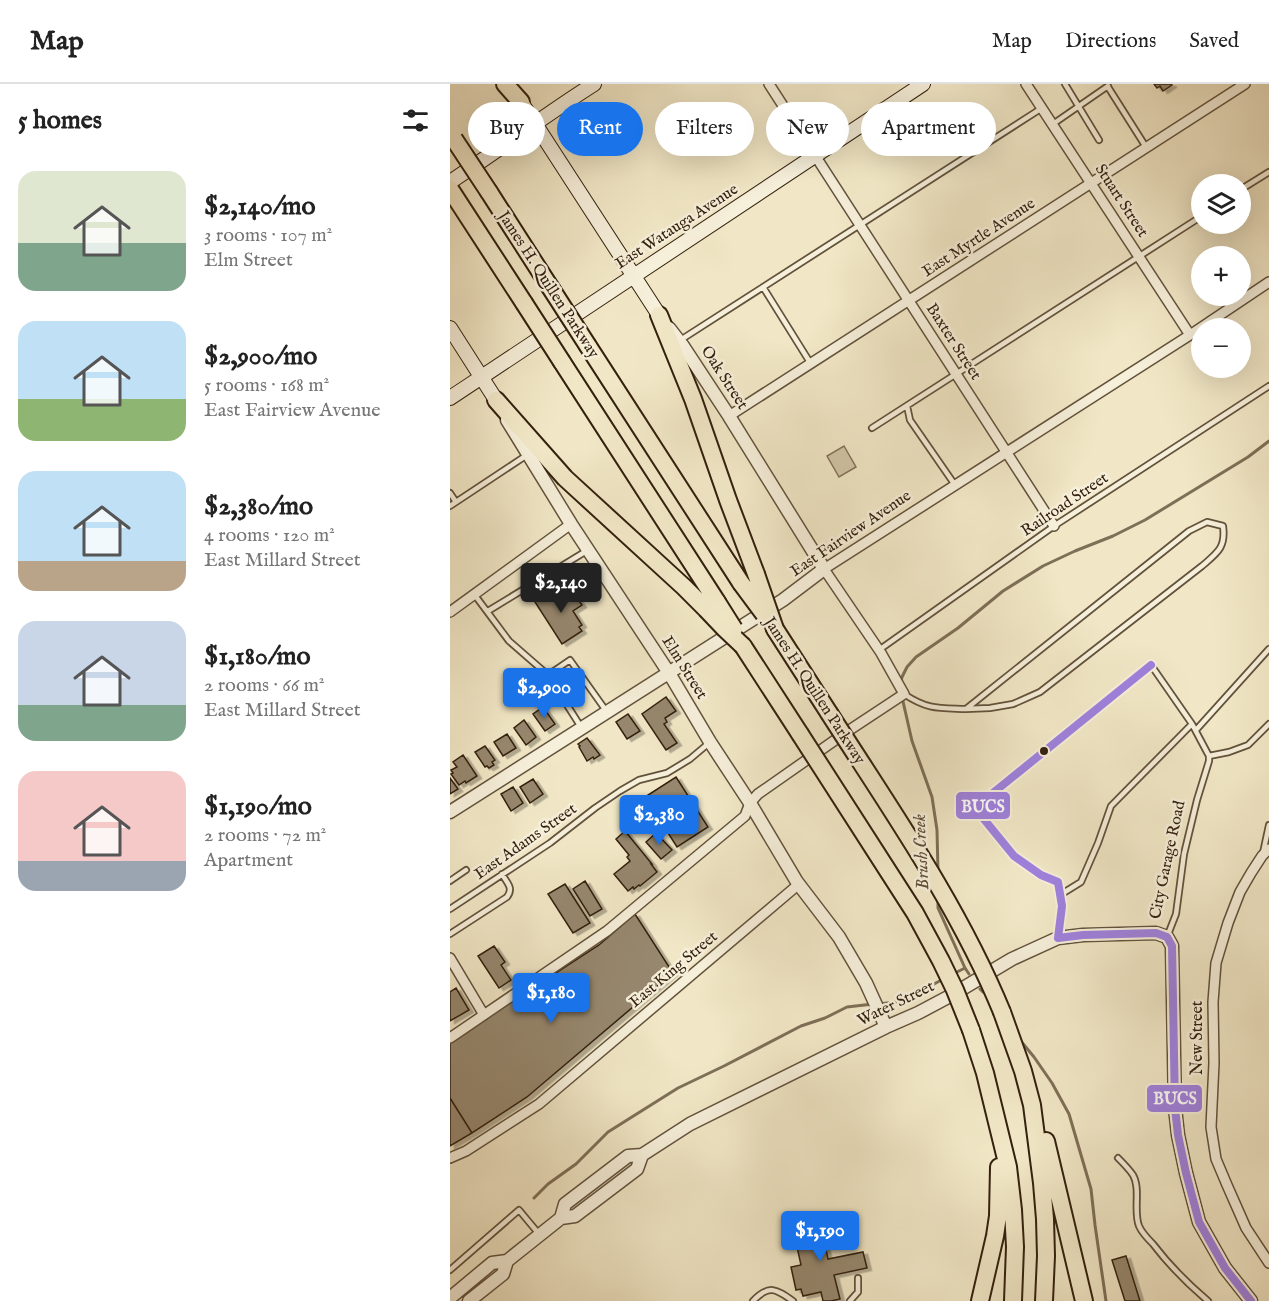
<!DOCTYPE html>
<html lang="en">
<head>
<meta charset="utf-8">
<style>
  :root { --surface:#fff; --page:#f6f6f6; --text:#222; --muted:#767676; --line:#e0e0e0; --accent:#1a73e8 }
  body { margin:0; font-family:"IM FELL English",serif; background:var(--page); color:var(--text); height:100vh; display:flex; flex-direction:column; font-size:22px; white-space:nowrap }
  * { box-sizing:border-box; margin:0 }
  p { font-size:20px; color:var(--muted) }
  .icon { flex:none; width:33px; height:33px; fill:none; stroke:currentColor; stroke-width:2; stroke-linecap:round; stroke-linejoin:round }
  .map { position:relative; flex:1; overflow:hidden }
  .panel { display:flex; flex-direction:column; background:var(--surface); width:450px }
  .panel>* { flex:none }
  .banner { position:absolute; left:18px; top:18px; width:570px; height:54px; display:flex; gap:12px }
  .tools { position:absolute; left:741px; top:90px; display:grid; gap:12px }
  .tools a { display:grid; place-items:center; width:60px; height:60px; border-radius:50%; background:var(--surface); box-shadow:0 6px 24px #0002; font-size:30px }
  .price { position:absolute; translate:-50% -51px; padding:0 14px; border-radius:6px; background:var(--accent); color:#fff; font-size:20px; line-height:39px; filter:drop-shadow(0 2px 3px #0008) }
  .price::after { content:''; position:absolute; left:50%; top:36px; width:18px; height:14px; margin-left:-9px; background:inherit; clip-path:polygon(0 0,100% 0,50% 100%) }
  .price.active { background:#222; color:#fff }
  ul { padding:0; list-style:none }
  li { display:flex; align-items:center; gap:18px; height:150px; padding:0 18px }
  li span { display:grid; place-items:center; flex:none; width:168px; height:120px; border-radius:18px; color:#555 }
  li>.icon { margin-inline-start:auto }
  span .icon { width:72px; height:72px; fill:#fffc; stroke-width:1 }
  li b { font-size:26px }
  h2 { display:flex; justify-content:space-between; align-items:center; height:72px; padding:0 18px; font-size:26px }
  .chip { padding:0 21px; border-radius:27px; background:var(--surface); box-shadow:0 6px 24px #0002; font-size:21px; line-height:54px }
  .chip.active { background:var(--accent); color:#fff }
  header { display:flex; align-items:center; gap:36px; box-sizing:border-box; height:84px; padding:0 30px; background:var(--surface); border-bottom:2px solid var(--line) }
  header strong { font-size:28px }
  nav { display:flex; gap:33px; margin-inline-start:auto; font-size:21px }
  main { display:flex; flex:1; min-height:0 }
  .map>svg:first-child { display:block }
</style>
</head>
<body>
<header>
<strong>Map</strong>
<nav><a>Map</a><a>Directions</a><a>Saved</a></nav>
</header>
<main>
<section class="panel">
<h2>5 homes<svg class="icon" aria-label="filters" viewBox="0 0 24 24"><path d="M4 7h16M4 17h16"/><circle cx="9" cy="7" r="2"/><circle cx="15" cy="17" r="2"/></svg></h2>
<ul>
<li><span style="background:linear-gradient(#dfe7d0 60%,#7fa58c 0)"><svg class="icon" aria-label="home" viewBox="0 0 24 24"><path d="M3 11l9-7 9 7M6 9v11h12V9"/></svg></span><div><b>$2,140/mo</b><p>3 rooms · 107 m²</p><p>Elm Street</p></div></li>
<li><span style="background:linear-gradient(#bfe0f5 65%,#8fb573 0)"><svg class="icon" aria-label="home" viewBox="0 0 24 24"><path d="M3 11l9-7 9 7M6 9v11h12V9"/></svg></span><div><b>$2,900/mo</b><p>5 rooms · 168 m²</p><p>East Fairview Avenue</p></div></li>
<li><span style="background:linear-gradient(#bfe0f5 75%,#b9a48a 0)"><svg class="icon" aria-label="home" viewBox="0 0 24 24"><path d="M3 11l9-7 9 7M6 9v11h12V9"/></svg></span><div><b>$2,380/mo</b><p>4 rooms · 120 m²</p><p>East Millard Street</p></div></li>
<li><span style="background:linear-gradient(#c9d6e8 70%,#7fa58c 0)"><svg class="icon" aria-label="home" viewBox="0 0 24 24"><path d="M3 11l9-7 9 7M6 9v11h12V9"/></svg></span><div><b>$1,180/mo</b><p>2 rooms · 66 m²</p><p>East Millard Street</p></div></li>
<li><span style="background:linear-gradient(#f6c9c9 75%,#9aa5b1 0)"><svg class="icon" aria-label="home" viewBox="0 0 24 24"><path d="M3 11l9-7 9 7M6 9v11h12V9"/></svg></span><div><b>$1,190/mo</b><p>2 rooms · 72 m²</p><p>Apartment</p></div></li>
</ul>
</section>
<div class="map">
<svg width="819" height="1217" viewBox="0 0 819 1217">
  <defs>
    <filter id="shadow"><feDropShadow dx="4.5" dy="2.5" stdDeviation="0" flood-color="#0004"/></filter>
  </defs>
  <rect width="100%" height="100%" fill="#f1e7c6"/>
  <filter id="stains"><feTurbulence type="fractalNoise" baseFrequency=".00333" numOctaves="4"/><feColorMatrix values="0 0 0 0 .2 0 0 0 0 .09 0 0 0 0 .02 0 0 0 .5 -.17"/></filter>
  <radialGradient id="worn" r=".72"><stop offset=".6" stop-color="#630" stop-opacity="0"/><stop offset="1" stop-color="#630" stop-opacity=".3"/></radialGradient>
  <path fill="#d1c5a7" stroke="#82725a" stroke-width="1.5" d="M394 362 406 383 389 393 377 372Z"/>
  <g fill="none" stroke-linecap="round" stroke-linejoin="round">
    <path stroke="#7e6f57" stroke-width="3" d="M451 598 452 593 457 583 466 573 508 544 553 507 593 482 625 467 663 452 695 436 798 373 819 357
      M452 613 462 657 482 713 487 746 488 788
      M488 815V824L515 884 519 890
      M503 890 515 884
      M530 905 533 908
      M429 920 453 917 495 894
      M570 956 584 973 602 999 619 1030 641 1105 645 1141 656 1217
      M84 1114 98 1100 126 1080 158 1048 228 1004 274 982 351 942 375 934 397 923 423 920"/>
  </g>
  <path fill="#96876e" stroke="#33200e" stroke-width="1.5" filter="url(#shadow)" d="M704 0H721L722 1 713 7 710 2 707 4Z
    M105 505 107 509 110 507 112 510 121 505 132 521 123 527 132 541 129 543 132 547 112 560 85 518Z
    M216 613 226 627 215 634 217 638 214 640 227 659 216 666 192 630Z
    M93 623 105 640 95 647 83 630Z
    M178 630 190 647 177 655 166 638Z
    M74 636 86 653 76 661 64 644Z
    M57 650 66 664 53 672 44 658Z
    M137 654 150 671 144 675 143 673 137 677 129 663 130 662 128 660Z
    M35 662 45 676 42 678 44 681 39 684 37 682 35 683 25 668Z
    M13 671 27 692 16 699 15 697 9 701 1 690 3 689 1 686 7 683 3 678Z
    M226 693 258 743 227 763 195 713Z
    M0 694 8 705 0 710Z
    M83 695 93 710 80 719 70 703Z
    M63 703 73 719 61 727 51 710Z
    M175 747 202 780H201L207 788 190 802 189 801 184 805 183 803 178 807 164 790 180 777 177 773 179 771 166 755Z
    M206 749 222 766 211 775 196 758Z
    M135 797 152 825 140 832 123 805Z
    M115 800 140 839 123 849 98 810Z
    M185 830 223 889 77 1013 22 1049 0 1014V958L149 861Z
    M44 862 55 878 51 881 61 896 49 904 28 872Z
    M6 904 19 926 0 937V908Z
    M0 1014 22 1049 0 1062Z
    M369 1134 378 1175 413 1168 417 1184 384 1191 390 1215 381 1217H373L371 1208 353 1212 351 1205 346 1206 341 1183 351 1181 342 1140Z
    M676 1172 690 1217H675L662 1176Z"/>
  <g fill="none" stroke-linecap="round" stroke-linejoin="round">
    <g stroke="#62523c" stroke-width="8">
      <path id="service" d="M615 0 649 56
        M658 3 696 63
        M603 40 658 2
        M790 106 819 88
        M313 203 361 280
        M229 257 592 24
        M457 322 460 336 505 401
        M422 344 752 132
        M0 409 6 418
        M0 422 77 371
        M24 510 59 557 98 591 131 643
        M38 527 138 466
        M429 566 604 442 819 302
        M98 591 120 576 157 628
        M454 610C478 626 489 624 516 625L739 447 757 438 773 442C776 464 767 469 752 482L590 608 563 620 540 624 516 625
        M746 646 819 565
        M759 672 779 668 798 661 819 640
        M813 769 819 741
        M0 797 16 786
        M610 811 631 798 648 759 661 722 742 640
        M0 825 100 759 145 724 170 707 189 696 217 689 240 675 259 659
        M0 850 57 813C64 804 57 799 52 790
        M608 852 612 822 608 798 591 791 564 772 533 734V717L701 581 742 640 759 672
        M717 853 726 830 734 770 747 716 759 677V672
        M668 1074C673 1079 679 1085 683 1091 691 1105 683 1127 689 1142 692 1149 698 1155 703 1160 719 1181 738 1200 758 1217
        M0 1186 69 1126 89 1150
        M303 1217C319 1200 326 1205 343 1217
        M400 1217 408 1208V1194"/>
    </g>
    <g stroke="#62523c" stroke-width="12">
      <path id="minor" d="M319 0 604 442
        M576 0 740 251
        M279 332C452 222 623 110 795 0
        M0 528 121 440
        M819 765 812 772 801 789 790 808 778 839 766 879 763 918 764 979 761 1043 766 1075 777 1101 796 1144 819 1179
        M0 874 34 931
        M0 954 157 847 295 732 300 719 308 710 398 647 454 610 431 569 374 485 740 251 819 198
        M0 1074 16 1067 89 1020 349 800"/>
    </g>
    <g stroke="#62523c" stroke-width="15">
      <path id="tertiary" d="M57 336 121 440 219 589 260 658 300 719 347 798 389 853 416 899 436 943
        M0 728 333 516 374 485 279 332 233 262 219 244
        M111 1134 115 1120 178 1072 192 1071 240 1040 436 943 468 929 500 912 562 875 608 854 633 851 706 849 717 853 722 862 725 1024 728 1051 736 1089 749 1138 775 1184 801 1217
        M0 1214 42 1179 57 1177 111 1134 125 1132 187 1085 192 1071
        M19 1217 53 1190 57 1177"/>
    </g>
    <g stroke="#33200e" stroke-width="16">
      <path id="secondary" d="M71 18 209 231
        M0 98C49 66 95 31 144 0
        M0 244 46 316
        M0 314 473 0"/>
    </g>
    <g stroke="#33200e" stroke-width="20">
      <path id="motorway" d="M55 0 71 18
        M0 105 74 219
        M39 108 100 203
        M209 231 243 315 278 416 306 490
        M138 262 291 499
        M112 278 267 518
        M46 316 115 394 234 503 256 525
        M325 545 379 629
        M293 562 350 650
        M552 928 573 987 582 1021 592 1099 595 1135 596 1172 594 1217
        M521 946 535 989 558 1083 563 1126 565 1163 563 1217
        M596 1057 634 1217
        M530 1217 545 1152 548 1132 549 1083"/>
    </g>
    <use href="#service" stroke="#f6efda" stroke-width="4.5"/>
    <use href="#minor" stroke="#f6efda" stroke-width="9"/>
    <use href="#tertiary" stroke="#f6efda" stroke-width="12"/>
    <use href="#secondary" stroke="#f6efda" stroke-width="14"/>
    <use href="#motorway" stroke="#f1e7c6" stroke-width="16"/>
    <g stroke="#33200e" stroke-width="20" stroke-linecap="butt">
      <path id="motorway-bridge" d="M4 55 39 108
        M100 203 138 262
        M74 219 112 278
        M306 490 325 545
        M291 499 314 530
        M267 518 284 545
        M256 525 275 545 293 562
        M379 629C441 726 508 821 552 928
        M350 650 465 829 491 877 505 906 521 946"/>
    </g>
    <use href="#motorway-bridge" stroke="#f1e7c6" stroke-width="16"/>
    <g stroke="#f6efda" stroke-width="12">
      <path id="bus-1" d="M701 581 533 717V734L564 772 591 791 608 798 612 822 608 854 633 851 706 849 717 853 722 862 725 1024 728 1051 736 1089 749 1138 775 1184 801 1217"/>
    </g>
    <use href="#bus-1" stroke="#9f81df" stroke-width="8"/>
  </g>
  <circle fill="#33200e" stroke="#f6efda" stroke-width="2" cx="594" cy="667" r="5"/>
  <g text-anchor="middle" dominant-baseline="central" stroke-width="5" stroke-linejoin="round" paint-order="stroke">
    <g font-size="16" fill="#33200e" stroke="#f6efda">
      <text transform="translate(671 117) rotate(57)">Stuart Street</text>
      <text transform="translate(227 143) rotate(-33)">East Watauga Avenue</text>
      <text transform="translate(529 154) rotate(-33)">East Myrtle Avenue</text>
      <text transform="translate(98 201) rotate(57)">James H. Quillen Parkway</text>
      <text transform="translate(503 258) rotate(57)">Baxter Street</text>
      <text transform="translate(274 294) rotate(57)">Oak Street</text>
      <text transform="translate(615 421) rotate(-34)">Railroad Street</text>
      <text transform="translate(401 450) rotate(-34)">East Fairview Avenue</text>
      <text transform="translate(234 584) rotate(58)">Elm Street</text>
      <text transform="translate(364 607) rotate(57)">James H. Quillen Parkway</text>
      <text transform="translate(76 758) rotate(-35)">East Adams Street</text>
      <text transform="translate(718 776) rotate(-78)">City Garage Road</text>
      <text transform="translate(224 886) rotate(-40)">East King Street</text>
      <text transform="translate(446 920) rotate(-26)">Water Street</text>
      <text transform="translate(748 954) rotate(-90)">New Street</text>
    </g>
    <g font-size="18" font-style="italic" fill="#5f4e38" stroke="#f6efda">
      <text transform="translate(472 768) rotate(-93)">Brush Creek</text>
    </g>
  </g>
  <g stroke="#f6efda" stroke-width="2">
    <rect x="505" y="707" width="56" height="29" rx="6" fill="#9f81df"/>
    <rect x="696" y="1000" width="57" height="29" rx="6" fill="#9f81df"/>
  </g>
  <g font-size="16" text-anchor="middle" font-weight="bold" fill="#fff">
    <text x="533" y="728">BUCS</text>
    <text x="725" y="1020">BUCS</text>
  </g>
  <rect width="100%" height="100%" filter="url(#stains)"/>
  <rect width="100%" height="100%" fill="url(#worn)"/>
</svg>
<div class="tools">
<a><svg class="icon" aria-label="layers" viewBox="0 0 24 24"><path d="M12 4l9 5-9 5-9-5zM3 14l9 5 9-5"/></svg></a>
<a>+</a>
<a>−</a>
</div>
<b class="price active" style="left:111px;top:530px">$2,140</b>
<b class="price" style="left:94px;top:635px">$2,900</b>
<b class="price" style="left:209px;top:762px">$2,380</b>
<b class="price" style="left:101px;top:940px">$1,180</b>
<b class="price" style="left:370px;top:1178px">$1,190</b>
<div class="banner">
<a class="chip">Buy</a>
<a class="chip active">Rent</a>
<a class="chip">Filters</a>
<a class="chip">New</a>
<a class="chip">Apartment</a>
</div>
</div>
</main>
</body>
</html>
